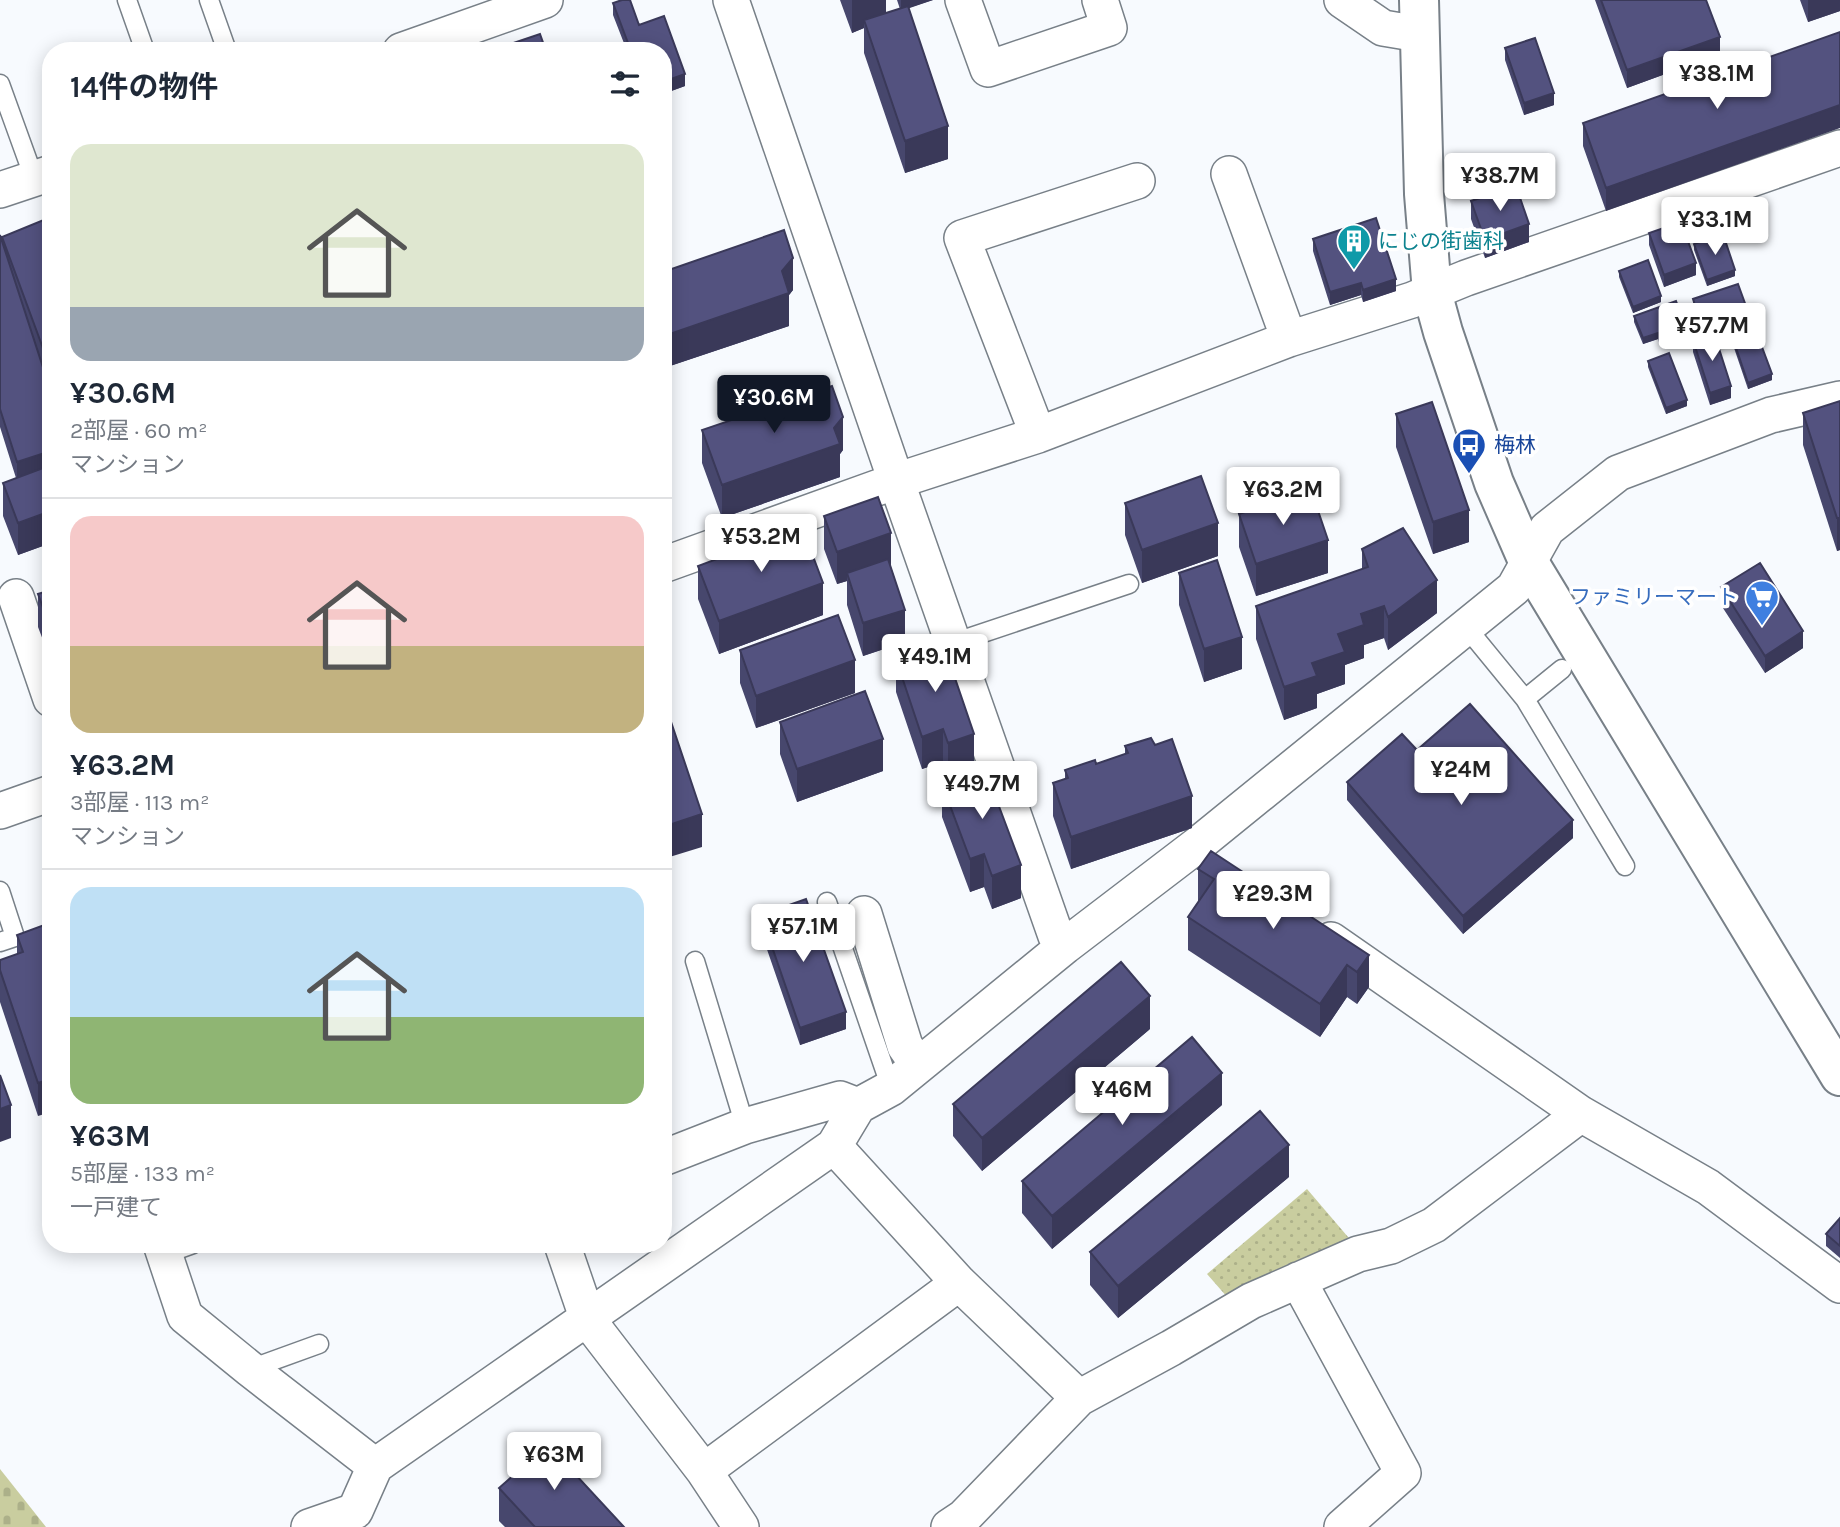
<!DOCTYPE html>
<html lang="ja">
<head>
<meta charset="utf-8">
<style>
  :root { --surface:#fff; --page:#f2f2f3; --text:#1f2937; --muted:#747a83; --line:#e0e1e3; --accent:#111827 }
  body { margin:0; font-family:Karla,"Noto Sans JP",sans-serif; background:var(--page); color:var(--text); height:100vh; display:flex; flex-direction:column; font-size:26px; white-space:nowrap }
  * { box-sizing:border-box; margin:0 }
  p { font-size:23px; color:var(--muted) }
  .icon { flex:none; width:38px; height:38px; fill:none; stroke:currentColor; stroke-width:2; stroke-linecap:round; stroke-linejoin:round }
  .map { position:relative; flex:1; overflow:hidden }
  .details { position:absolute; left:42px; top:42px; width:630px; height:1211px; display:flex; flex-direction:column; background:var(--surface); border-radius:28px; box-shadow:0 4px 18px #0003 }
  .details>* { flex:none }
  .price { position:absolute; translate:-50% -60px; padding:0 16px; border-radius:7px; background:#fff; color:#222; font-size:23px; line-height:46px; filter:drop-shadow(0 2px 4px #0008) }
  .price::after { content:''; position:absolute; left:50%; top:42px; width:21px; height:16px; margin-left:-10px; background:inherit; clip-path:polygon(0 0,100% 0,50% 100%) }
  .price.current { background:var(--accent); color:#fff }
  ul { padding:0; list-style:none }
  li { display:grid; align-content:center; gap:14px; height:371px; padding:0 28px }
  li+li { border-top:2px solid var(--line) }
  li span { display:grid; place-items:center; height:217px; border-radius:21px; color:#555 }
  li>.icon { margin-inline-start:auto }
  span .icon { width:126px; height:126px; fill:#fffc; stroke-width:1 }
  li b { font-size:30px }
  h2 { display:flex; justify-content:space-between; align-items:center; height:84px; padding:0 28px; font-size:30px }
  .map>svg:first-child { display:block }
</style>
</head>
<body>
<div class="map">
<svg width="1840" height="1527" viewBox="0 0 1840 1527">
  <defs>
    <pattern id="green-dots" width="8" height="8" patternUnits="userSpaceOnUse" patternTransform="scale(1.75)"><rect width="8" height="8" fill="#c9cd9f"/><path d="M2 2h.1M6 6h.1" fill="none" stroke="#acb089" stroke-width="1.8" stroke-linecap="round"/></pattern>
    <pattern id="cemetery-stones" width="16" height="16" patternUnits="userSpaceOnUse" patternTransform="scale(1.75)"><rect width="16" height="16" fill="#c9cd9f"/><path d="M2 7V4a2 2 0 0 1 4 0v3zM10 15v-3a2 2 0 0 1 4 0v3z" fill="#acb089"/></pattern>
  </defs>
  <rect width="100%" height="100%" fill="#f7fafe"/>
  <path fill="url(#green-dots)" d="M1307 1189 1354 1244 1228 1298 1207 1274Z"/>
  <path fill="url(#cemetery-stones)" d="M0 1469 46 1527H0Z"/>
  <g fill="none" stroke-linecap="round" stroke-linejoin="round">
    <g stroke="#788088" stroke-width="21">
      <path id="lane" d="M127 0 145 51
        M209 0 227 51
        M0 84 34 178
        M1466 627 1525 699
        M953 643 1129 584
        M1562 669 1525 699 1625 866
        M0 891 15 937 0 942
        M827 902 891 1088
        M695 961 745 1126
        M165 1254 193 1244
        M250 1369 319 1344"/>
    </g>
    <g stroke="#788088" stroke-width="38">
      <path id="street" d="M731 0 892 469 1056 936 1065 946
        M963 0 988 69 1109 28 1100 0
        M1342 0 1383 28 1419 34
        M401 51 545 0
        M1229 174 1289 339
        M0 190 51 173
        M1038 435 962 238 1137 181
        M663 565 896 481 1038 435 1289 339 1412 300 1466 278 1840 148
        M16 597 51 699
        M0 811 51 793
        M864 914 905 1046 918 1065
        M1331 940 1581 1114 1708 1187 1840 1285
        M834 1146 959 1283 1079 1398
        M663 1158 745 1126 840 1099 858 1106
        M161 1244 185 1316 250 1369 375 1466
        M562 1244 588 1320 704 1471 741 1527
        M1298 1280 1403 1473 1342 1527
        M704 1471 959 1283
        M309 1527 355 1511 375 1466 834 1146 858 1106 891 1088 1065 946 1196 846 1514 588 1547 529 1618 473 1771 415 1840 399
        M949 1527 964 1517 1079 1398 1171 1348 1251 1301 1358 1254 1391 1246 1434 1225 1581 1114"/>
    </g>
    <g stroke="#788088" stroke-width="42">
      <path id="secondary" d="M1419 0 1424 194 1432 292 1443 332 1494 483 1528 561 1840 1076"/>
    </g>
    <use href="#lane" stroke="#fff" stroke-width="18"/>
    <use href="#street" stroke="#fff" stroke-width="35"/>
    <use href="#secondary" stroke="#fff" stroke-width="38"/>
  </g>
  <path fill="#47476d" d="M622 0H630L639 25 664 16 685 74V86L663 94V51H627L613 15V3Z
    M840 0H886V13L900 9 897 0H933L908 8 948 159 905 173 864 53V28L852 33Z
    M1595 0H1706L1720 54 1627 88Z
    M1800 0H1840V11L1808 22Z
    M1840 32 1606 211 1583 146V123Z
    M1505 48 1554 105 1524 115 1505 60Z
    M1471 201 1529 242 1485 258 1471 219Z
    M51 217V388L39 355 51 392V543L18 555 3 516V483L16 478 0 427V235L2 243V237Z
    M1649 233 1696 275 1664 287 1649 245Z
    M1313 239 1396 291 1363 302 1361 295 1330 305 1313 251Z
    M1694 244 1735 276 1707 286 1694 250Z
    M1619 271 1661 302 1633 313 1619 277Z
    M663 272 793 290 789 295V326L664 368 663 365Z
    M1693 299 1746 312 1700 327 1693 305Z
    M1634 316 1686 334 1659 343 1658 339 1643 344 1634 322Z
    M1733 339 1772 380 1748 389 1733 345Z
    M1693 340 1731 398 1710 405 1693 352Z
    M1648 361 1687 406 1666 414 1648 367Z
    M1840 401V550L1837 551 1803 445V413Z
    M1396 414 1469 542 1433 554 1396 447Z
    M702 430 843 450 840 454V477L722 518 702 463Z
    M1125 503 1218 556 1142 583 1125 535Z
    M1239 514 1328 573 1256 596 1239 547Z
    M824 516 890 565 905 642 863 656 847 605V581L837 584 824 549Z
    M1362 549 1437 613 1388 650 1384 638 1364 645V658L1345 665V684L1317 694V708L1284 720 1256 639V606L1362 569Z
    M698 566 823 615 719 654 698 599Z
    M1179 573 1242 669 1204 682 1179 605Z
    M1721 587 1803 648 1765 673 1721 605Z
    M51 590V661L38 627V594Z
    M740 650 855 693 756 728 740 683Z
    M896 659 974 766 948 775 943 762 922 769 896 692Z
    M780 722 883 771 797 802 780 754Z
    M1125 746 1192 828 1071 869 1053 816V783L1065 779V770L1096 764 1125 754Z
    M1347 782 1573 838 1463 934 1347 800Z
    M942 784 1021 898 992 909 984 887 970 892 942 817Z
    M1198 869 1369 955V987L1357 1004 1347 997 1320 1037 1188 950V917L1198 902Z
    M761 915 846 1029 800 1045 761 932Z
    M47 924 38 1116 0 1002V960L17 954V935Z
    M1150 1029 982 1171 953 1136V1104Z
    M1222 1105 1052 1249 1022 1213V1181Z
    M1289 1177 1118 1318 1090 1285V1252Z
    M1840 1218V1258L1826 1246V1234Z
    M514 1455 624 1527H505L499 1521V1488L514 1475Z"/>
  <path fill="#3a3959" d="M852 0H886V20H864V28L852 33Z
    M901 0H933L901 11Z
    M1808 0H1840V11L1808 22Z
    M1720 37V54L1627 88V70Z
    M685 74V86L663 94V82Z
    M1554 93V105L1524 115V103Z
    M1840 105V128L1606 211V188Z
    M948 126V159L905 173V141Z
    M1529 224V242L1485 258V240Z
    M668 237V260L663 262V239Z
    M793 258V290L789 295V326L664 368V336L782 271Z
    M1696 263V275L1664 287V275Z
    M1735 270V276L1707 286V280Z
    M1396 279V291L1363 302V290Z
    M1361 283V295L1330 305V292Z
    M1661 296V302L1633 313V307Z
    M1746 306V312L1700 327V321Z
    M1686 328V334L1659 343V337Z
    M1658 333V339L1643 344V338Z
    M1772 374V380L1748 389V383Z
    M1731 386V398L1710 405V393Z
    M1687 400V406L1666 414V408Z
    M843 417V450L840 454V477L722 518V485L834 428Z
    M51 451V469L17 480V462Z
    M1469 510V542L1433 554V522Z
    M51 511V543L18 555V523Z
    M1837 518H1840V550L1837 551Z
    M1218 523V556L1142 583V550Z
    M891 533V565L847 573V581L837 584V552Z
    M1328 540V573L1256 596V564Z
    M1437 580V613L1388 650V617Z
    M823 583V615L719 654V621Z
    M1384 606V638L1364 645V658L1345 665V684L1317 694V708L1284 720V687L1312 663 1338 634 1361 614Z
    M905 610V642L863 656V623Z
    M1803 631V648L1765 673V656Z
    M1242 637V669L1204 682V649Z
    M855 660V693L756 728V696Z
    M943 729V762L922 769V737Z
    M974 734V766L948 775V743Z
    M883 739V771L797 802V769Z
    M1192 796V828L1071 869V837Z
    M702 814V847L663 859V827Z
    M1573 820V838L1463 934V916Z
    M984 854V887L970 892V859Z
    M1021 865V898L992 909V876Z
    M1369 955V987L1357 1004V972Z
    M1347 965V997L1320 1037V1004Z
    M1150 996V1029L982 1171V1138Z
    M846 1012V1029L800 1045V1028Z
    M1222 1073V1105L1052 1249V1216Z
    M51 1079V1112L38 1116V1083Z
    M11 1105V1138L0 1142V1109Z
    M1289 1145V1177L1118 1318V1286Z"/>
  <path fill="#53527f" stroke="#3a3959" stroke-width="2" d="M622 0H630L639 25 664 16 685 74 663 82V51H631L613 3Z
    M1601 0H1706L1720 37 1627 70Z
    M908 6 948 126 905 141 864 20Z
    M1840 32V105L1606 188 1583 123Z
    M540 34 546 51H490Z
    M1535 38 1554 93 1524 103 1505 48Z
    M1516 186 1529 224 1485 240 1471 201Z
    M51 217V370L2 237Z
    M1376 218 1396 279 1363 290 1361 283 1330 292 1313 239Z
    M1681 222 1696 263 1664 275 1649 233Z
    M663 225 668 237 663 239Z
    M784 230 793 258 782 271 789 293 664 336 663 332V272Z
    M1723 234 1735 270 1707 280 1694 244Z
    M0 235 51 392V451L17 462 0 409Z
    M1648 260 1661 296 1633 307 1619 271Z
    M1738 284 1746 306 1700 321 1693 299Z
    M1676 301 1686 328 1659 337 1658 333 1643 338 1634 316Z
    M1756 331 1772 374 1748 383 1733 339Z
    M1714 333 1731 386 1710 393 1693 340Z
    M1669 353 1687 400 1666 408 1648 361Z
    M832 386 843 417 834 428 840 444 722 485 702 430Z
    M1840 401V518H1837L1803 413Z
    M1432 402 1469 510 1433 522 1396 414Z
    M51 465V511L18 523 3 483Z
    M1201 476 1218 523 1142 550 1125 503Z
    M1311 490 1328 540 1256 564 1239 514Z
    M878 497 891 533 837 552 824 516Z
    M802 527 823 583 719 621 698 566Z
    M1403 528 1437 580 1388 617 1384 606 1361 614 1364 625 1338 634 1345 652 1312 663 1317 676 1284 687 1256 606 1368 567 1362 549Z
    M888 559 905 610 863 623 847 573Z
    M1217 560 1242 637 1204 649 1179 573Z
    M1760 563 1803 631 1765 656 1721 587Z
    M51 590V629L38 594Z
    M838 615 855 660 756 696 740 650Z
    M943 643 974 734 948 743 943 729 922 737 896 659Z
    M865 691 883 739 797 769 780 722Z
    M663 698 702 814 663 827Z
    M1470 704 1573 820 1463 916 1347 782 1402 734 1417 750Z
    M1151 738 1155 745 1172 739 1192 796 1071 837 1053 783 1068 778 1065 770 1095 760 1096 764 1128 753 1125 746Z
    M985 769 1021 865 992 876 984 854 970 859 942 784Z
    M1211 851 1369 955 1357 972 1347 965 1320 1004 1188 917 1214 879 1198 869Z
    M806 899 846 1012 800 1028 761 915Z
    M47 924 51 934V1079L38 1083 0 970V960L23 952 17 935Z
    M1121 962 1150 996 982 1138 953 1104Z
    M1192 1037 1222 1073 1052 1216 1022 1181Z
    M0 1075 11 1105 0 1109Z
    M1260 1111 1289 1145 1118 1286 1090 1252Z
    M1840 1218V1246L1826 1234Z
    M538 1434 624 1527H535L499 1488 524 1466 514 1455Z"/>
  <defs>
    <g id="building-pin" transform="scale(1.75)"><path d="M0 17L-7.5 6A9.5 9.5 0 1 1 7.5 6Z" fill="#0f9aa8" stroke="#fff"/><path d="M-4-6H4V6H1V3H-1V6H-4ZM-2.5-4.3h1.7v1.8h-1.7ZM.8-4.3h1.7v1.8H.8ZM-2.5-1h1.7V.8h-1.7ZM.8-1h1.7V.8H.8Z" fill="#fff"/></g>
    <g id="bus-pin" transform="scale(1.75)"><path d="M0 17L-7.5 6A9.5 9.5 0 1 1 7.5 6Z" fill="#1a4fb4" stroke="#fff"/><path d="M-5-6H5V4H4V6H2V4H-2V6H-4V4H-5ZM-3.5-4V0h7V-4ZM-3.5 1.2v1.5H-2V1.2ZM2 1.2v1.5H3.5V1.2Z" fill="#fff"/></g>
    <g id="supermarket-pin" transform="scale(1.75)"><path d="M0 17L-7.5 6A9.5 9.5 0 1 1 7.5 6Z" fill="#3f7fe0" stroke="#fff"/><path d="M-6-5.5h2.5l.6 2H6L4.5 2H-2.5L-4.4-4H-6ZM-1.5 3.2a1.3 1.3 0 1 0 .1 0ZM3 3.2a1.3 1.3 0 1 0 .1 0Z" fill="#fff"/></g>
  </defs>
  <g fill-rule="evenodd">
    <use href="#building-pin" x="1354" y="241"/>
    <use href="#bus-pin" x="1469" y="445"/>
    <use href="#supermarket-pin" x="1762" y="597"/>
  </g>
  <g text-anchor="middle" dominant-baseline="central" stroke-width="7" stroke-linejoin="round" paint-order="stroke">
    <g font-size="21" fill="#0d838f" stroke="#fff" text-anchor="start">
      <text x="1378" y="241">にじの街歯科</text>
    </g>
    <g font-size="21" fill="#164399" stroke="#fff" text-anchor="start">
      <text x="1494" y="445">梅林</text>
    </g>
    <g font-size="21" fill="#366cbe" stroke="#fff" text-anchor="end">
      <text x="1738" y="597">ファミリーマート</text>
    </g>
  </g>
</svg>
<b class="price" style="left:1717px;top:111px">¥38.1M</b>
<b class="price" style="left:1500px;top:213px">¥38.7M</b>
<b class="price" style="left:1715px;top:257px">¥33.1M</b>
<b class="price" style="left:1712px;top:363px">¥57.7M</b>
<b class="price current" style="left:774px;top:435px">¥30.6M</b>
<b class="price" style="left:1283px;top:527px">¥63.2M</b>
<b class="price" style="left:761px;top:574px">¥53.2M</b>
<b class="price" style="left:935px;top:694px">¥49.1M</b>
<b class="price" style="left:1461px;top:807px">¥24M</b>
<b class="price" style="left:982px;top:821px">¥49.7M</b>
<b class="price" style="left:1273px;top:931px">¥29.3M</b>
<b class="price" style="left:803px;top:964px">¥57.1M</b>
<b class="price" style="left:1122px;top:1127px">¥46M</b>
<b class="price" style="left:554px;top:1492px">¥63M</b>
<section class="details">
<h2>14件の物件<svg class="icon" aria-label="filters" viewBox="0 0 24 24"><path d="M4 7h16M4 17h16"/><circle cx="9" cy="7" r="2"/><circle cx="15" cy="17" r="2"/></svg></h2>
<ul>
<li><span style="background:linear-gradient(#dfe7d0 75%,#9aa5b1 0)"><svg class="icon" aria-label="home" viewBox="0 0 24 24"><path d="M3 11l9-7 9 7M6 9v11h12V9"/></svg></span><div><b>¥30.6M</b><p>2部屋 · 60 m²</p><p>マンション</p></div></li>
<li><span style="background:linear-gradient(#f6c9c9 60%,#c2b280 0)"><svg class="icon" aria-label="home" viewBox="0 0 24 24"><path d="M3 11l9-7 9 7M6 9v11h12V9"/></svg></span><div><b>¥63.2M</b><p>3部屋 · 113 m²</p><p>マンション</p></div></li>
<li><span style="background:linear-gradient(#bfe0f5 60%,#8fb573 0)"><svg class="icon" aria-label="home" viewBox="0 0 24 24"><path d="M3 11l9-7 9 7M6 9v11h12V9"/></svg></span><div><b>¥63M</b><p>5部屋 · 133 m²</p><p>一戸建て</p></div></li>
</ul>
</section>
</div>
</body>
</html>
